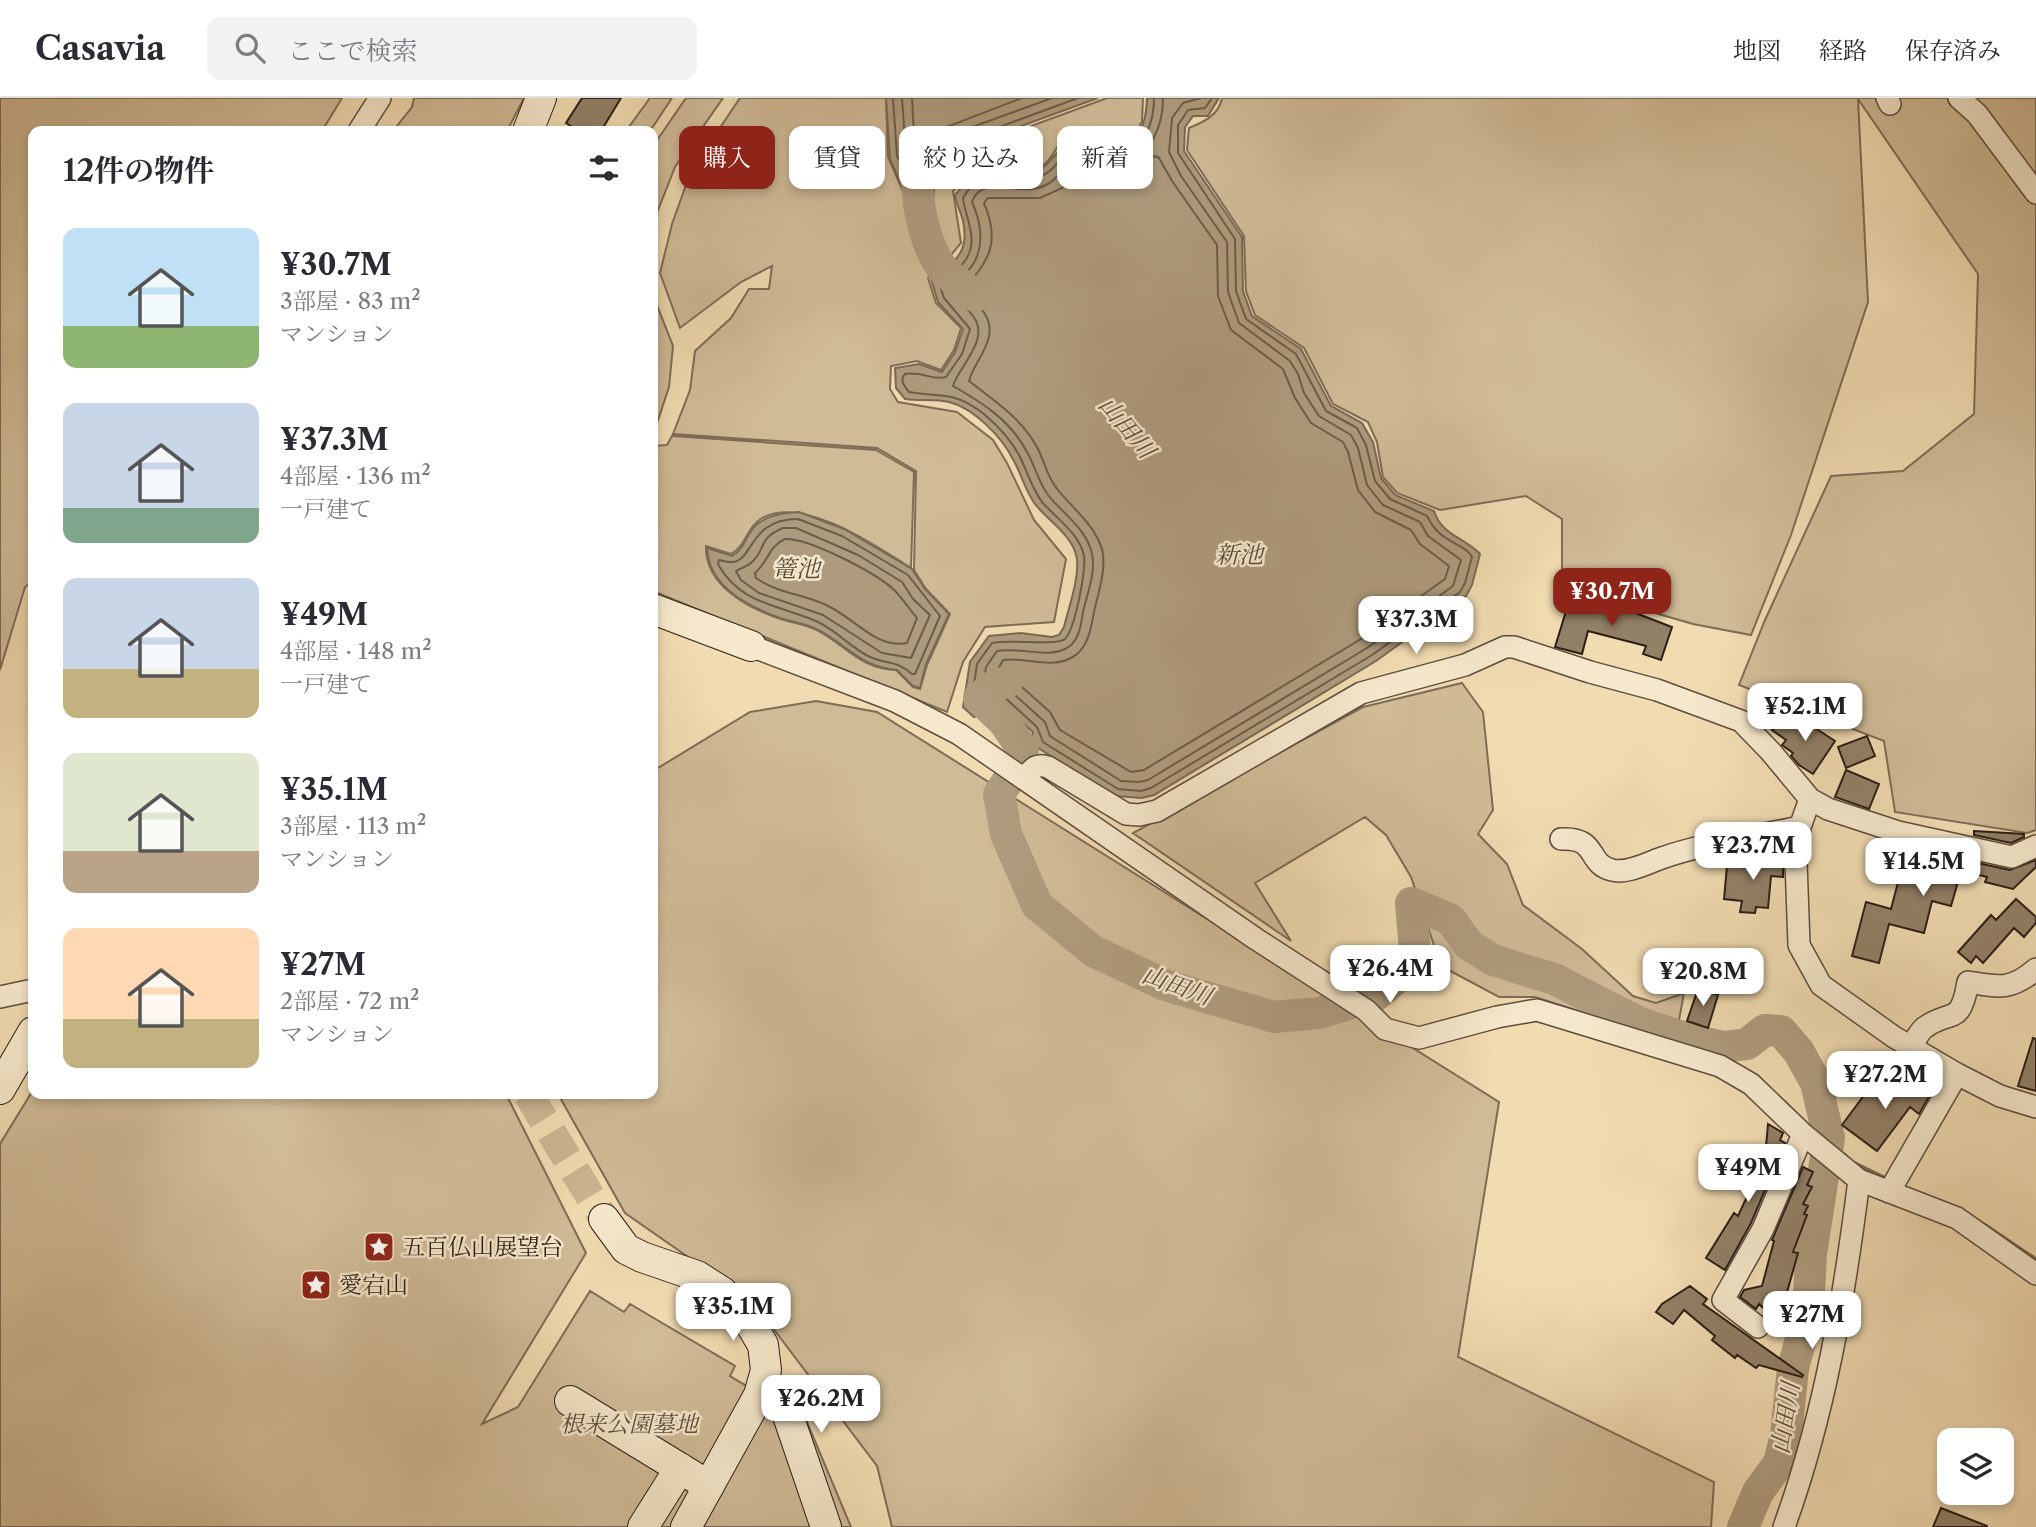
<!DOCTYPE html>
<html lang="ja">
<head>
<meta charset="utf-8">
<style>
  :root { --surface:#fff; --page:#f2f2f3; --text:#2b2b33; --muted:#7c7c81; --line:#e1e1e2; --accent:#8f2418 }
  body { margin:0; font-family:"Libre Caslon Text","Noto Serif JP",serif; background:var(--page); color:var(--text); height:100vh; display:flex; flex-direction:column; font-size:26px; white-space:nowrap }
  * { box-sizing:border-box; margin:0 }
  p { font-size:23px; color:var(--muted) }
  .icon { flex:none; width:38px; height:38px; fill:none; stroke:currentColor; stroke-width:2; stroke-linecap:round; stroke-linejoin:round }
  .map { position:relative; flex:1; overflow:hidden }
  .side { position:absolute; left:28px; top:28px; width:630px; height:973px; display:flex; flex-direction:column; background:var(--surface); border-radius:14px; box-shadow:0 4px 10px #0003 }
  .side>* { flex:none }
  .guide { position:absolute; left:679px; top:28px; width:665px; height:63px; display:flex; gap:14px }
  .buttons { position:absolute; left:1937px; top:1330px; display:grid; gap:14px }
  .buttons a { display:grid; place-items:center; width:77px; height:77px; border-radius:14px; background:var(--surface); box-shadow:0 4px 10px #0003; font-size:35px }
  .price { position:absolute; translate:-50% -60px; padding:0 16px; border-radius:14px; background:#fff; color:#222; font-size:23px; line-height:46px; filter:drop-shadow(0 2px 4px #0008) }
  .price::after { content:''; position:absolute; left:50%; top:42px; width:21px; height:16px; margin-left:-10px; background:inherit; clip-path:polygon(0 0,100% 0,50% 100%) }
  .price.active { background:var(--accent); color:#fff }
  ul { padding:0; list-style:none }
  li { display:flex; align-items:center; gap:21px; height:175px; padding:0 35px }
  li span { display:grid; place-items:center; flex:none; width:196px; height:140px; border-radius:14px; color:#555 }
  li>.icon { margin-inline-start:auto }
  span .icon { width:84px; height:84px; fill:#fffc; stroke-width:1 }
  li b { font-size:30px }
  h2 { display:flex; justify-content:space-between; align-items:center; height:84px; padding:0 35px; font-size:30px }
  .pill { padding:0 24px; border-radius:14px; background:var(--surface); box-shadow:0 4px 10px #0003; font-size:24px; line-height:63px }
  .pill.active { background:var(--accent); color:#fff }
  header { display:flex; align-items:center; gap:42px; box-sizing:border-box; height:98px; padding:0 35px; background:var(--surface); border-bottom:2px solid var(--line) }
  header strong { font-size:33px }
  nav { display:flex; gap:38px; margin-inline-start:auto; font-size:24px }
  .search { width:490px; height:63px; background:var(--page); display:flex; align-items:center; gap:18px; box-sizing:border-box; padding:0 24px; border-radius:14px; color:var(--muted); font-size:26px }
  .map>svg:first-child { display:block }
</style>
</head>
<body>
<header>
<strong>Casavia</strong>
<div class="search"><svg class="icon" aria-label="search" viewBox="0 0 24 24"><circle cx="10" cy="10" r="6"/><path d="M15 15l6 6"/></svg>ここで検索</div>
<nav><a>地図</a><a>経路</a><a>保存済み</a></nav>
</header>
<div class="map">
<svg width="2036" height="1429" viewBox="0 0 2036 1429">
  <rect width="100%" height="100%" fill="#f1dbb1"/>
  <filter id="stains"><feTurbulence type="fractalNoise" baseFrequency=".00286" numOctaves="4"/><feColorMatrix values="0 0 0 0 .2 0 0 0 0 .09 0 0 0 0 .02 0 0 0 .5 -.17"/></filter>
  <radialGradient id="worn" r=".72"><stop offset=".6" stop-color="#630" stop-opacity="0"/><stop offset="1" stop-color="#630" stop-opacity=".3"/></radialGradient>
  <path fill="#d0bb97" stroke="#7e6c57" stroke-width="2" d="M0 0H342L322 33H33V483L25 489 0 572Z
    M414 0H524L507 33H393L412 9Z
    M650 0H672L650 33H626Z
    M686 0H723L675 69 653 125V48Z
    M740 0H886L888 59 937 171 928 180 936 205 961 230 954 252 941 272 917 263 891 268 890 291 898 304 957 314 993 342 1007 365 1034 422 1066 461 1054 524 985 529 963 564 947 614 653 493V348L667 347 672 338 876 352 914 374 911 470C876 448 803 397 762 420 747 429 746 448 731 456L706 448C705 487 747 510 781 521 793 525 805 526 817 532 846 547 860 571 896 572L913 589 920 591 927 567 950 516 926 491 914 472 916 373 877 350 673 336 690 292 695 253 731 220 749 191H769L772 168 741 184 680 230 660 175 672 126 691 73Z
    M1107 0H1143L1142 24 1133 38C1112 45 1090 38 1068 42 1055 45 1052 63 1042 68 1022 78 998 64 977 72 969 75 959 87 953 93L961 145 951 157 944 160C927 126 932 99 939 62Z
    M1222 0H2036V732L2027 735 1895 714 1884 643 1739 587 1765 522 1831 378 1903 373 1974 316 1978 176 1858 1 1868 204 1791 437 1751 537 1693 526 1562 488V421L1526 398 1440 412 1397 395 1383 379 1377 344 1368 324 1333 306 1304 250 1255 217 1246 193 1244 138 1187 52 1189 30C1204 24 1219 17 1222 0Z
    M653 197 673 248 669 289 656 328H653Z
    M1462 585 1483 614 1493 712 1478 736 1507 766 1523 807 1582 851 1633 898 1656 905 1684 895 1679 922 1694 934 1688 948 1535 899H1499L1441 868 1411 779 1386 737 1365 719 1255 785 1291 843 1133 735 1363 609Z
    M816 603 877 614 1499 1004 1458 1259 1714 1384 1711 1429H892L877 1368 754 1205 625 1115 558 996H653V673L750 614Z
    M33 992V996H506L586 1155 482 1326 518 1309 590 1193 624 1214 630 1206 735 1268 730 1278 807 1324 851 1429H0V1046Z"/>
  <path fill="#ae9b7d" stroke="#7a6954" stroke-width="2" d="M886 0H1098L936 59 929 81 900 84 890 61Z
    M1147 0H1219L1208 18H1193L1185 29 1184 53 1242 139 1243 193 1252 218 1301 251 1331 308 1362 325 1373 344 1381 380 1395 397 1434 413C1442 438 1464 439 1480 456L1472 487 1466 498 1376 563 1154 697 1142 700 1116 698 1038 650 1031 641 1033 634 997 602 992 601 980 617 974 619 963 609 970 564 989 538 1021 535 1052 539 1059 537 1064 529C1069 508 1079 482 1077 461 1074 438 1048 423 1035 406 1025 392 1022 378 1014 363 1002 339 971 306 943 303 931 301 918 303 905 301L896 290 895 270 919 266 942 274 955 254 963 231 938 204 931 181C954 164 970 156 963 123 961 114 956 106 955 97 987 55 1003 86 1038 72 1052 67 1055 49 1071 47 1112 41 1145 63 1147 0Z
    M799 414 844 431 912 471 925 491 949 516 926 566 920 590 913 588 897 572C860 569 847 546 816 531 805 525 792 524 780 520 749 509 708 488 707 450L732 458C743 451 743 446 749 436 759 418 780 415 799 414Z"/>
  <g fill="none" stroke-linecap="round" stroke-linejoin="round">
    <path stroke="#6d5c4a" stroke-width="2" d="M893 0 897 58 908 76 923 74 934 53 1078 0
      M902 0 906 56 913 67 917 65 923 51 931 44 1052 0
      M912 0 914 36 918 40 1022 0
      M1154 0C1154 22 1146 51 1121 54 1105 56 1088 51 1072 54 1059 56 1056 75 1035 81 1008 89 980 68 963 100 966 124 982 145 961 168 954 175 945 178 939 185L944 200 970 231 962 256 946 279C934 283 921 273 905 276 899 282 905 289 909 294 943 300 953 292 984 316 998 328 1013 344 1021 361 1028 376 1032 390 1042 404 1056 420 1080 436 1084 458 1086 473 1075 531 1065 541 1058 548 1008 541 992 545L977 566 971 607 977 609 989 595 1001 596 1037 629 1043 644 1118 691 1141 693 1151 690 1372 557 1446 504 1460 494 1465 485 1472 459C1463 443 1441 447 1427 418L1390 401 1375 383 1366 347 1357 330 1326 313 1296 256 1246 221 1236 193 1235 141 1178 55V27L1188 12 1205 10 1212 0
      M1163 0C1163 26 1152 59 1122 63 1106 64 1089 62 1073 63 1057 72 1058 87 1033 91 1014 94 979 79 972 104 982 126 986 154 967 174 962 179 955 183 950 188 953 200 966 208 973 218 991 241 959 268 953 288 983 305 1010 322 1027 354 1035 368 1038 383 1048 397 1063 416 1087 431 1092 456 1096 475 1087 496 1083 514 1081 527 1079 545 1065 551 1048 560 1018 549 997 553L986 569 984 584 1006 589 1045 624 1050 638 1121 683 1139 684 1148 682 1367 550 1453 488 1461 462 1428 438 1420 424 1383 407 1367 387 1358 350 1351 337 1319 318 1304 295 1298 276 1290 263 1239 225 1228 194 1227 144 1181 78 1169 54 1172 20 1183 5 1201 0
      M1155 58 1159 60 1172 83 1217 147 1218 198 1231 232 1283 271 1295 300 1311 325 1343 344 1348 354 1358 392 1375 414 1411 432 1420 446 1449 468 1445 481 1361 541 1144 672 1131 674 1060 632 1050 614 1014 582 997 573 1003 562C1025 559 1050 571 1071 560 1088 551 1091 531 1094 514 1098 495 1107 471 1102 451 1094 426 1074 412 1058 392 1047 379 1045 364 1037 349 1020 319 996 304 969 283 974 263 1000 240 985 216 979 207 970 200 964 191 989 162 1001 145 984 105L988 100H1040L1062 90 1076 73H1126Z
      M798 421 842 438 908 477 940 518 915 576H912C895 561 886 567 868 558 850 549 837 533 818 524 781 507 740 507 718 466L719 462C723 463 727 464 730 464 754 466 747 421 798 421Z
      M783 430H796L858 457 902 484 913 501 930 517 911 560 882 555 823 517 759 495 741 482 736 473C741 470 748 468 752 464 767 450 757 441 783 430Z
      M785 441C809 440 874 474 893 491 901 498 910 512 917 520L907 545C875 551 854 519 826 507 803 496 777 495 756 480L755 475C768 464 769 448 785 441Z"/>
    <path stroke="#7a6954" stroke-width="5" d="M1790 943 1798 936 1819 966 1840 1055 1845 1058
      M1855 1066 1890 1083
      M1984 1127 2036 1162"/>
    <path stroke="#ae9b7d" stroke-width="32" d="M927 40C908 72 920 141 942 170 950 180 965 189 975 198
      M1007 584 995 587 979 600 1005 625 1023 652 1020 665 999 696 1006 736 1037 807 1093 853 1165 887 1274 919 1319 915 1375 898 1416 864 1411 805 1450 821 1469 847 1493 862 1554 881 1640 925 1688 941 1724 949 1747 946 1765 932 1781 933 1799 954 1816 985 1829 1040 1811 1156 1808 1215 1793 1270 1786 1337 1779 1365 1758 1394 1743 1429"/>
  </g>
  <path fill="#928067" stroke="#2c1e17" stroke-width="2" d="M582 0H621L601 33H579L566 25Z
    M1584 501 1633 514 1672 529 1661 562 1643 556 1646 548 1588 533 1582 556 1555 549 1567 510 1581 513Z
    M1795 617 1835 643 1813 676 1799 667 1791 658 1793 655 1782 647 1786 642 1772 632Z
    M1867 638 1875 658 1846 670 1838 649Z
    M1846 672 1879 686 1869 711 1835 699Z
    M1974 733 2024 736V739L2011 745 1974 737Z
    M1906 754 1926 760 1941 773 1945 758 2010 772 2036 762V769L2013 791 1985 784 1987 779 1960 772 1959 777 1941 773 1957 787 1951 808 1932 803 1924 835 1889 826 1879 865 1852 858 1866 804 1891 811Z
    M1752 756 1783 759V779L1771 778 1768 810 1756 809 1755 815 1740 814 1742 803 1724 801 1727 768 1750 770Z
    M2016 801 2036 819V825L2024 839 2014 830 1983 865 1976 858 1971 865 1958 854 1991 817 1996 822Z
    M1698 891 1718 897 1708 930 1687 923Z
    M2033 940 2036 941V993L2018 988Z
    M1901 975 1930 997 1919 1016 1910 1009 1877 1053 1842 1027 1868 992 1882 1002Z
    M1768 1026 1783 1035 1780 1042 1785 1045 1751 1125 1725 1172 1706 1160 1734 1115 1738 1118 1765 1060Z
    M1803 1069 1813 1074 1807 1087 1812 1089 1803 1106 1808 1108 1804 1116 1807 1117 1793 1154 1798 1155 1786 1198 1791 1203 1775 1221 1759 1206 1756 1211 1740 1199 1744 1192 1762 1188 1774 1143 1772 1142Z
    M1690 1188 1707 1201 1703 1206 1803 1277 1802 1279 1759 1267 1756 1270 1737 1257 1735 1260 1712 1242 1715 1238 1684 1212 1673 1226 1656 1214 1662 1206Z
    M816 1282 822 1304 804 1310 795 1289Z
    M1941 1410 1987 1428V1429H1933Z"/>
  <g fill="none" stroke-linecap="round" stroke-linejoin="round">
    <path stroke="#cab592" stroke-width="30" stroke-dasharray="30 15" stroke-linecap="butt" d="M528 996 604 1121"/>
    <g stroke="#5d4d3e" stroke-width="24">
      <path id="street" d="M1887 0 1890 6
        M1959 0 1977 16 2036 95
        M359 33 380 0
        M751 548 895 603 959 636 1256 841 1366 912 1385 931 1419 940 1497 919 1537 912 1720 968 1751 986 1803 1036 1859 1082 1957 1120 2036 1176
        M1024 681C1032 671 1035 665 1048 669L1126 716 1139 717 1157 713 1361 595 1465 567 1505 549H1514L1590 574 1657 592 1741 623 1771 654 1810 701 1828 711 1898 734 2012 759 2036 748
        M1810 701 1800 729 1796 763 1799 847 1821 887 1894 939 1957 976 2000 998 2036 1009
        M1561 741C1599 739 1586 766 1612 772 1626 776 1646 766 1659 761 1703 745 1754 739 1800 729
        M0 899 33 892
        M1911 949C1915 943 1919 934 1924 930 1951 910 1960 930 1968 884 1998 889 2011 893 2036 871
        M1889 1094 1957 976
        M1758 1229 1723 1202 1763 1131 1803 1036
        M1784 1429C1825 1316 1844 1201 1859 1082"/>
    </g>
    <g stroke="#2c1e17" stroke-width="32">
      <path id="secondary" d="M528 33 541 0
        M653 511 751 548
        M0 991 33 934
        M604 1121 626 1151 642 1159 697 1178 722 1194 750 1225 763 1247 766 1272 759 1297 686 1429
        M764 1284 783 1303 826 1429
        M570 1303 709 1388
        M643 1429 680 1370"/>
    </g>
    <use href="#street" stroke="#f6e8cc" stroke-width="21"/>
    <use href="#secondary" stroke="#f6e8cc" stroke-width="30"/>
  </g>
  <defs>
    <g id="sight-square" transform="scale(1.575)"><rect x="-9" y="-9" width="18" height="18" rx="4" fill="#8f2418" stroke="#f6e8cc"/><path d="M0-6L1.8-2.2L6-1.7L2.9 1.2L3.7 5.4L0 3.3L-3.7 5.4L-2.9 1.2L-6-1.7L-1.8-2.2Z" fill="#fff"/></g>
  </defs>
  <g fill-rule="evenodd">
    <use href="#sight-square" x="379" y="1149"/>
    <use href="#sight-square" x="316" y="1187"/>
  </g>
  <g text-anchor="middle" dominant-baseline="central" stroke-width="5" stroke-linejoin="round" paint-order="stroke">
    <g font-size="23" fill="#2c1e17" stroke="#f6e8cc" text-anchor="start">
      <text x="402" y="1149">五百仏山展望台</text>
      <text x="339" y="1187">愛宕山</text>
    </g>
    <g font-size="23" font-style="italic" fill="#5d4d3d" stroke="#f6e8cc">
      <text x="629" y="1326">根来公園墓地</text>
    </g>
    <g font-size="24" font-style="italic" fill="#5a4a3b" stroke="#f6e8cc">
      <text transform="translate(1127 329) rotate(50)">山田川</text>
      <text x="1239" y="456">新池</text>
      <text x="796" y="470">篭池</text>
      <text transform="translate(1177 887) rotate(20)">山田川</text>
      <text transform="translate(1785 1320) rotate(-81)">山田川</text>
    </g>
  </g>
  <rect width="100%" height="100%" filter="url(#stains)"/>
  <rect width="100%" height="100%" fill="url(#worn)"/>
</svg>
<div class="buttons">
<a><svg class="icon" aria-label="layers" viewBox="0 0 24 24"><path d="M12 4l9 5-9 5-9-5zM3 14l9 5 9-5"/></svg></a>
</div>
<b class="price active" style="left:1612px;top:530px">¥30.7M</b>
<b class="price" style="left:1416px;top:558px">¥37.3M</b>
<b class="price" style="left:1805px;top:645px">¥52.1M</b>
<b class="price" style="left:1753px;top:784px">¥23.7M</b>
<b class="price" style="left:1923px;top:800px">¥14.5M</b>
<b class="price" style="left:1390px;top:907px">¥26.4M</b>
<b class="price" style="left:1703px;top:910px">¥20.8M</b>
<b class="price" style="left:1885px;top:1013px">¥27.2M</b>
<b class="price" style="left:1748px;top:1106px">¥49M</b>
<b class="price" style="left:733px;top:1245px">¥35.1M</b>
<b class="price" style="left:1812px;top:1253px">¥27M</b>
<b class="price" style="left:821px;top:1337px">¥26.2M</b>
<div class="guide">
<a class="pill active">購入</a>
<a class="pill">賃貸</a>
<a class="pill">絞り込み</a>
<a class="pill">新着</a>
</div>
<section class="side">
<h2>12件の物件<svg class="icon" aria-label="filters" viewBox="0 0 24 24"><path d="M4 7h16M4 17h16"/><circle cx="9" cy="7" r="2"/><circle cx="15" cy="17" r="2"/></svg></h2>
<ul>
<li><span style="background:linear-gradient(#bfe0f5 70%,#8fb573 0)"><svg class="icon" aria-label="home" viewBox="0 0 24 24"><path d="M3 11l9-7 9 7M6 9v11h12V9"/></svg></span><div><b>¥30.7M</b><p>3部屋 · 83 m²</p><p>マンション</p></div></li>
<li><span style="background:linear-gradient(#c9d6e8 75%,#7fa58c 0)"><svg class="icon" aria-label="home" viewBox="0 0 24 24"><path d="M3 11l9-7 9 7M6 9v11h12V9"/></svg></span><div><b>¥37.3M</b><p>4部屋 · 136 m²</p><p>一戸建て</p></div></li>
<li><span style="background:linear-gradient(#c9d6e8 65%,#c2b280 0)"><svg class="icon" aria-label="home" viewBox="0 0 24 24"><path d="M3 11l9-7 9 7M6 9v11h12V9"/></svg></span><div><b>¥49M</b><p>4部屋 · 148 m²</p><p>一戸建て</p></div></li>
<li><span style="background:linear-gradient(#dfe7d0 70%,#b9a48a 0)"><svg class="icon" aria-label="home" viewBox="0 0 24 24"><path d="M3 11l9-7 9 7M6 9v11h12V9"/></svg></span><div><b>¥35.1M</b><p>3部屋 · 113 m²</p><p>マンション</p></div></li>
<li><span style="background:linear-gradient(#ffd9b3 65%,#c2b280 0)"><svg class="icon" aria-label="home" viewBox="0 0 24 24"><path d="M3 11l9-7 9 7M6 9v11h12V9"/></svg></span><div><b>¥27M</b><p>2部屋 · 72 m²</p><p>マンション</p></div></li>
</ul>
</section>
</div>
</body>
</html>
